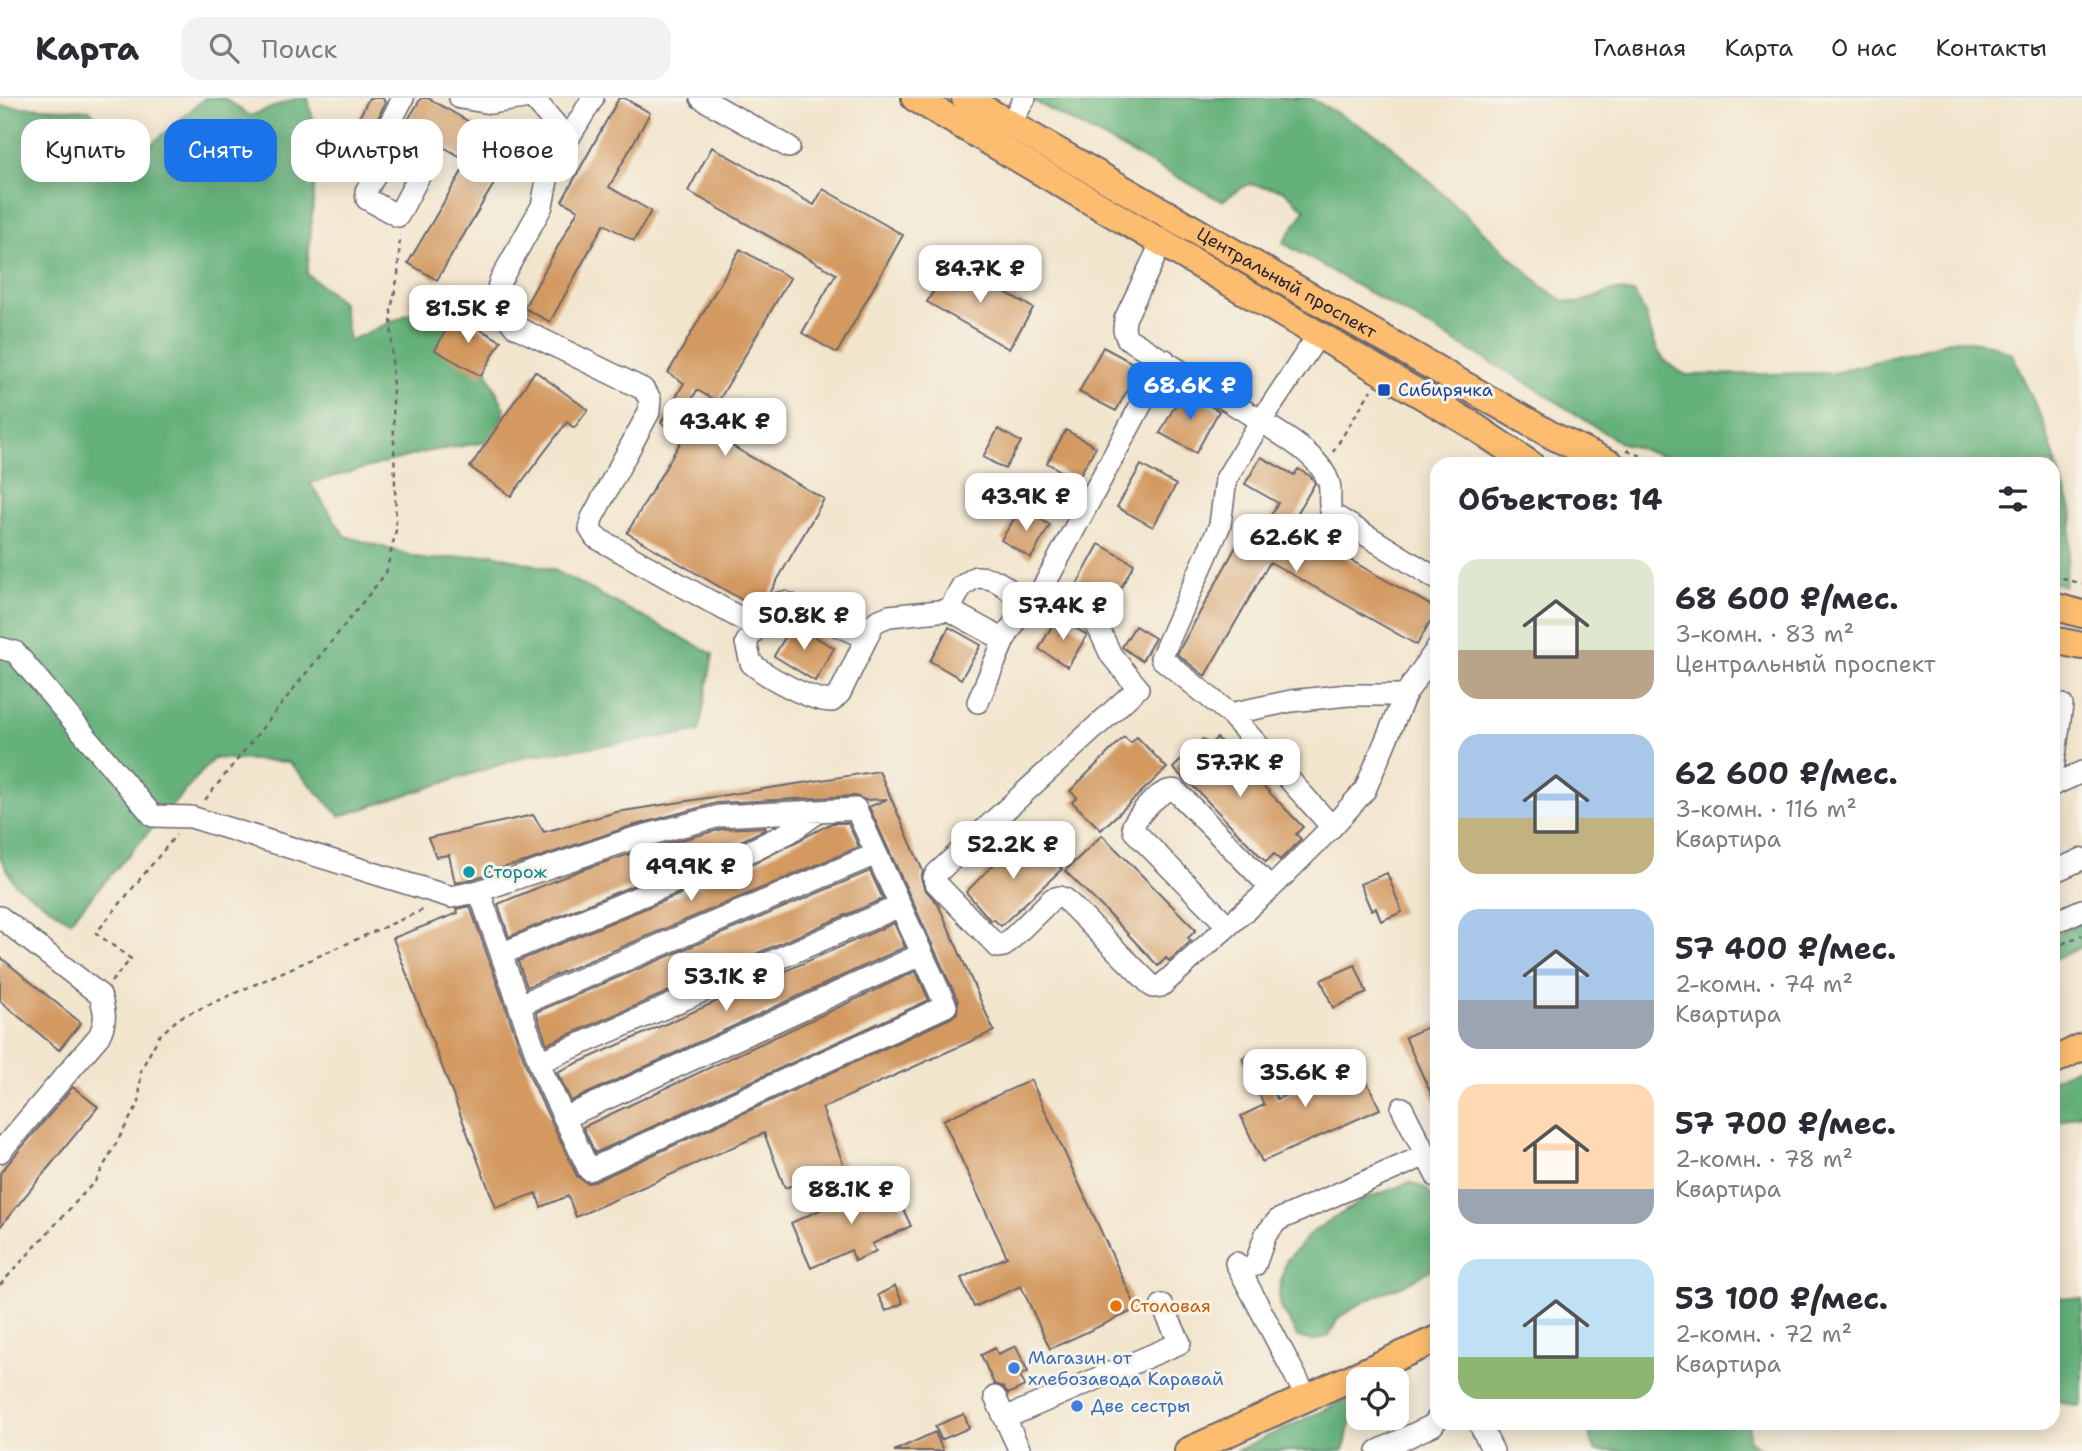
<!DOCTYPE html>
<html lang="ru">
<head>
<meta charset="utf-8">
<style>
  :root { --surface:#fff; --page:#f2f2f3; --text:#2b2b33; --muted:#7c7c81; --line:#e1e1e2; --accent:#1a73e8 }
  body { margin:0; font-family:"Shantell Sans",sans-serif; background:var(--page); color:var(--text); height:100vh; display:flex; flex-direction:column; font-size:26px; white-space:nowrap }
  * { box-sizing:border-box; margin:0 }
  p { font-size:23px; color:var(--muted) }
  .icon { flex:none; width:38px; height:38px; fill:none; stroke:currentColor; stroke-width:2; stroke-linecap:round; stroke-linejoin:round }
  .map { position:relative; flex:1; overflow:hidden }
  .sheet { position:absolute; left:1430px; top:359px; width:630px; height:973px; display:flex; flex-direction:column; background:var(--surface); border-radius:21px; box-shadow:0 4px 18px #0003 }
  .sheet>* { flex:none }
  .guide { position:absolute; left:21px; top:21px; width:665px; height:63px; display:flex; gap:14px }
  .fabs { position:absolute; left:1346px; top:1269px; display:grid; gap:14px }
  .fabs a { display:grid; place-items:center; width:63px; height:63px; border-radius:14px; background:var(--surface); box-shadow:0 4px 18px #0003; font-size:35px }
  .price { position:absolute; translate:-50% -60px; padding:0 16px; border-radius:14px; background:#fff; color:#222; font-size:23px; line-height:46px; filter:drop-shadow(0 2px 4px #0008) }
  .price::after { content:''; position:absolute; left:50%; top:42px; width:21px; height:16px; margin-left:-10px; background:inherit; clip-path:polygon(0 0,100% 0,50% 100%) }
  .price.selected { background:var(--accent); color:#fff }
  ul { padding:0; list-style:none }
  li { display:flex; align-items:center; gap:21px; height:175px; padding:0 28px }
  li span { display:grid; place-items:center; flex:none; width:196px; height:140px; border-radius:21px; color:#555 }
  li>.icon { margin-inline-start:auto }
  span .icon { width:84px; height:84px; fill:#fffc; stroke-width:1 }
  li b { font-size:30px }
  h2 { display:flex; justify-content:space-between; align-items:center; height:84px; padding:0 28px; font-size:30px }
  .pill { padding:0 24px; border-radius:21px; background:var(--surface); box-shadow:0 4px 18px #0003; font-size:24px; line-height:63px }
  .pill.selected { background:var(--accent); color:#fff }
  header { display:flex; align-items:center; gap:42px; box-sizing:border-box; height:98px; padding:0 35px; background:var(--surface); border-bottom:2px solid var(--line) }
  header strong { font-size:33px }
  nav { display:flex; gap:38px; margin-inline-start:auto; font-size:24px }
  .search { width:490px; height:63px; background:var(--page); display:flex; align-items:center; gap:18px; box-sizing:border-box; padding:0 24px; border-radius:21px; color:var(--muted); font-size:26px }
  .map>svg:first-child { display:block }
</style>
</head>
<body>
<header>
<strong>Карта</strong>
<div class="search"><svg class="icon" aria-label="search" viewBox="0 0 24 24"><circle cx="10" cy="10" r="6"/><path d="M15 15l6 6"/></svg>Поиск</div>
<nav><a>Главная</a><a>Карта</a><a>О нас</a><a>Контакты</a></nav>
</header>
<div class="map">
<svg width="2082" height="1353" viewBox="0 0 2082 1353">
  <rect width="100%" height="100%" fill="#f7f3e8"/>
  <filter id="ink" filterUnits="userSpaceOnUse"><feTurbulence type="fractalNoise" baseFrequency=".0143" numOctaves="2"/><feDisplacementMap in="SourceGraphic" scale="14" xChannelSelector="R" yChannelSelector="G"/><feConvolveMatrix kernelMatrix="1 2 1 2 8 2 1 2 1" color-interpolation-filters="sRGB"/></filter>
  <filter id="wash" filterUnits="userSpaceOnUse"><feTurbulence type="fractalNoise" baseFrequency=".00686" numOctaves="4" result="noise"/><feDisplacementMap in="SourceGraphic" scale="28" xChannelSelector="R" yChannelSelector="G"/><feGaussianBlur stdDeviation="1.57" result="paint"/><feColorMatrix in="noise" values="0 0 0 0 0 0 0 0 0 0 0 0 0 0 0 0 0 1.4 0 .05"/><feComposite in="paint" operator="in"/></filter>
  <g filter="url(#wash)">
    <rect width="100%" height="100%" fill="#f2e5cd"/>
    <path fill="#65b17a" stroke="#446a5a" stroke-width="2" d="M205 0H224L250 18 297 0H308L318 47 307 176 342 204 349 243 435 204 485 270 505 311 492 343 425 354 310 385 345 438 427 462 492 456 554 472 713 556 699 634 527 658 340 718 289 664 214 660 70 823 15 786 0 759V8L90 12 131 64Z
      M1028 0H1310L1385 42 1543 189 1564 203 1579 205 1615 192 1633 195C1659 229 1643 258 1687 277L1834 275 1957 241 1990 246 2012 256 2043 324 2073 417 2064 488 2053 484V366H1687L1619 344 1532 288 1283 145 1305 112 1283 92 1248 86 1222 103Z
      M2082 823V849L2053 862V836Z
      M2082 968V1015L2053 1027V981Z
      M1410 1084 1427 1091 1437 1108V1168L1402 1188 1387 1193 1360 1206 1338 1220 1329 1238 1313 1243 1297 1239 1288 1220 1281 1212 1279 1192 1286 1163 1312 1134 1363 1102Z
      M2053 1199 2082 1201V1307L2074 1308 2053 1301Z
      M1358 1300C1358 1318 1352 1315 1349 1329 1346 1338 1348 1345 1342 1353H1236L1348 1301Z
      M1586 1325H1749V1341L1762 1353H1595Z"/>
    <g id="blocks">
      <path fill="#d39960" d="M369 0H383L385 5 361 58 344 49Z
        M421 0H428L485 33 475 50 505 67 437 182 408 165 468 63 405 27Z
        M619 0H624L650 15 609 89 651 113 634 143 604 126 550 224 524 210 578 112 562 103Z
        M712 49 814 107 823 91 903 137 837 255 802 235 836 176 688 93Z
        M740 151 790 180 718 304 697 292 682 319 824 401 770 495 756 510 627 435 684 338 661 325 684 285 668 275Z
        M951 163 1033 210 1009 251 927 204Z
        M454 217 501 243 481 278 435 252Z
        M1103 249 1140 269 1116 313 1079 294Z
        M535 273 588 312 574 330 567 324 511 398 470 369Z
        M1183 293 1219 313 1196 355 1160 335Z
        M998 331 1021 344 1005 371 983 359Z
        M1066 332 1096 349 1077 382 1047 365Z
        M1261 359 1294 377 1298 371 1310 378 1315 385 1290 428 1437 511 1417 547 1270 464 1205 578 1177 556 1238 445 1251 453 1278 405 1245 386Z
        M1141 367 1176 387 1153 429 1117 409Z
        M1021 410 1050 427 1031 460 1001 442Z
        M1099 446 1134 466 1111 508 1076 488Z
        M1057 519 1087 537 1068 569 1039 551Z
        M793 526 834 550 815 583 774 558Z
        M1135 528 1155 540 1142 563 1122 549Z
        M949 529 981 547 961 581 930 563Z
        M1124 639 1131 645 1137 639 1167 670 1101 732 1072 704 1077 699 1070 693Z
        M1217 640 1303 729 1296 736 1301 741 1280 762 1274 756 1266 764 1190 685 1189 686 1173 670 1203 641 1209 647Z
        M879 673 923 773 921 780 924 790 938 806 994 933 822 1010 844 1068 785 1090 764 1035 576 1119 568 1098 541 1109 536 1095 496 1110 393 840 458 815 456 811 470 808 531 981 577 1078 587 1085 594 1084 951 920 957 915 958 903 869 709 887 701 865 702 855 698 717 705 628 729 528 763 485 774V777L476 780 455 785 449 757 436 759 428 740 533 717 544 734 617 714Z
        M832 725H848L859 749 527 889 518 863 755 765Z
        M765 729 766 731 745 741 509 839 498 806 581 772 636 754 722 731Z
        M1102 737 1196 832 1188 840 1191 843 1169 863 1166 860 1158 868 1107 814 1065 773Z
        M1020 740 1026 747 1032 741 1062 771 1001 828 993 821 991 823 966 794Z
        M870 773 883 801 547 946 536 914Z
        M1387 775 1402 814 1381 823 1376 810 1371 812 1360 786Z
        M894 825 905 849 571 1003 557 974Z
        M0 859 81 925 59 952 0 903Z
        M1355 867 1367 895 1333 910 1321 882Z
        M916 873 929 902 595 1055 583 1029Z
        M1437 925V1009L1405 939Z
        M1255 953 1277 1001 1358 965 1380 1011 1262 1064 1241 1018 1264 1007 1242 960Z
        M1031 982 1137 1211 1050 1251 1021 1188 974 1209 961 1180 1007 1159 943 1022Z
        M73 989 98 1009 0 1129V1075Z
        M891 1085 911 1128 872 1146 876 1153 855 1163 851 1152 811 1170 791 1125 859 1094 861 1099Z
        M895 1188 903 1205 886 1213 878 1197Z
        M1016 1248 1028 1274 1020 1277 1025 1288 1008 1296 1003 1289 994 1286 981 1257 995 1250 998 1256Z
        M964 1316 969 1330 941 1342 935 1328Z
        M935 1334 943 1353H894Z"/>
    </g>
  </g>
  <g filter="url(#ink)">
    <use href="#blocks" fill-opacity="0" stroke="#6b666e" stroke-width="2"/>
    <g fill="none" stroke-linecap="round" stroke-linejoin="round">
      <g stroke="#6b666e" stroke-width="24">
        <path id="minor" d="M460 0 491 5 524 0
          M533 0 562 34 565 46 547 82 542 108 500 183 496 198 498 207 514 228 643 291 650 301 649 314 592 420 590 431 595 439 756 529C769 523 769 505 784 504L858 536 864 535 877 523 889 518 949 512 1004 542
          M701 0 789 49
          M1010 26 1025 0
          M565 46 593 0
          M386 59 416 74 419 78 398 118 367 101 366 93 386 59 385 48 389 27 403 0
          M1162 144 1125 221 1124 232 1127 240 1261 323 1319 236
          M1040 495 1096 525 1111 557 1138 590 937 775 934 780 936 785 998 849 1004 848 1052 801 1059 799 1065 801 1153 889 1161 888 1228 828 1134 733 1133 727C1140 715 1162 688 1176 693L1271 790
          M949 512 962 488 976 479C998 478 1011 492 1024 509L1040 495 1165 262
          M756 529 746 545 751 565C767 579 811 603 832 603L840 595 871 531
          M0 550 15 554 153 718 191 719 451 799 479 793 543 975 589 1072 946 908 856 711 720 718 632 741 479 793
          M978 604 1004 542 1024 509
          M1230 616 1291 603 1348 597H1405L1437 550
          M2053 671 2062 607
          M2053 687 2082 674
          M1332 729 1365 692 1405 597
          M2053 774 2082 761
          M0 819 100 897C105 914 107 922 99 938L0 1054
          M2053 825 2082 812
          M1228 828 1271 790 1332 729 1230 616 1161 560 1220 427 1226 381 1261 323C1284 339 1320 357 1329 385 1332 396 1327 404 1332 416L1437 481
          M501 856 750 753 790 734 820 713
          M519 907 876 756
          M539 964 900 808
          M1402 1010 1437 1079
          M564 1020 922 856
          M1236 1165 1307 1300
          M1241 1174 1255 1167 1266 1136 1278 1122 1426 1057
          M995 1299 1020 1353
          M1005 1320 1180 1245 1162 1207
          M1479 1325 1493 1353
          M1378 1353 1433 1327 1437 1321"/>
      </g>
      <g stroke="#6b666e" stroke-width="30">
        <g id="major">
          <path d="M915 0 1469 325 1530 366"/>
          <path id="s1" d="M965 0 1553 338 1611 366"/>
          <path d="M2053 508 2082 516"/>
          <path d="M2053 542 2082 548"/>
          <path d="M2053 963 2082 949"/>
          <path d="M1188 1353 1437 1241"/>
        </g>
      </g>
      <path stroke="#6b666e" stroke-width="2.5" stroke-dasharray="5 5" stroke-linecap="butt" d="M1627 352 1661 366
        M1333 354 1371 292
        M2053 477 2082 486
        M2053 584 2056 591
        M205 702 386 475 396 432 391 212 398 177 400 137
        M2053 850 2082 837
        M111 884 131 861 96 835 176 737
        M0 1187 96 1082 139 1004 141 972 159 938 179 920 425 811"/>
      <use href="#minor" stroke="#fff" stroke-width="21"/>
      <use href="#major" stroke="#fcbd6f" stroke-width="26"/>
    </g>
  </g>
  <rect fill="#1a4fb4" stroke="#f7f3e8" stroke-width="2.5" x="1377" y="285" width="14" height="14" rx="3.5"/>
  <circle fill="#0f9aa8" stroke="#f7f3e8" stroke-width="2.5" cx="469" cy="774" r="7"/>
  <circle fill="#e8710a" stroke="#f7f3e8" stroke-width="2.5" cx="1116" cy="1208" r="7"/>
  <g fill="#3f7fe0" stroke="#f7f3e8" stroke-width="2.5">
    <circle cx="1014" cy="1270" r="7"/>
    <circle cx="1077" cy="1308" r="7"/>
  </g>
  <g text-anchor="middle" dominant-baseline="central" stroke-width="6" stroke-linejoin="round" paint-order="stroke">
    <g font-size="18" fill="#22223b" stroke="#f7f3e8">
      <text stroke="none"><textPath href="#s1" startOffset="371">Центральный проспект</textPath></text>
    </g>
    <g font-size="18" fill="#164399" stroke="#f7f3e8" text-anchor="start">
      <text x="1398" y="292">Сибирячка</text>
    </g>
    <g font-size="18" fill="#0d838f" stroke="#f7f3e8" text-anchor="start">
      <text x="483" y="774">Сторож</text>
    </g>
    <g font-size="18" fill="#c56008" stroke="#f7f3e8" text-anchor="start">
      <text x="1130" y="1208">Столовая</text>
    </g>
    <g font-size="18" fill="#366cbe" stroke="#f7f3e8" text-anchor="start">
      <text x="1028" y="1260">Магазин от<tspan x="1028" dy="21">хлебозавода Каравай</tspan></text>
      <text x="1091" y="1308">Две сестры</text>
    </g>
  </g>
</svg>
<div class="fabs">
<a><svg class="icon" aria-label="locate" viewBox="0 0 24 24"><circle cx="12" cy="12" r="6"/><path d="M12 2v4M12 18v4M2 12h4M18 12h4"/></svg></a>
</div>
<b class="price" style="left:980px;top:207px">84.7K ₽</b>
<b class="price" style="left:468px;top:247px">81.5K ₽</b>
<b class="price selected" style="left:1190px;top:324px">68.6K ₽</b>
<b class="price" style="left:725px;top:360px">43.4K ₽</b>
<b class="price" style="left:1026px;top:435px">43.9K ₽</b>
<b class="price" style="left:1296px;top:476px">62.6K ₽</b>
<b class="price" style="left:1063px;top:544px">57.4K ₽</b>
<b class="price" style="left:804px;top:554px">50.8K ₽</b>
<b class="price" style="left:1240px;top:701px">57.7K ₽</b>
<b class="price" style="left:1013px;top:783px">52.2K ₽</b>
<b class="price" style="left:691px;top:805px">49.9K ₽</b>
<b class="price" style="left:726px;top:915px">53.1K ₽</b>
<b class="price" style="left:1305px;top:1011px">35.6K ₽</b>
<b class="price" style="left:851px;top:1128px">88.1K ₽</b>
<div class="guide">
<a class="pill">Купить</a>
<a class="pill selected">Снять</a>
<a class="pill">Фильтры</a>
<a class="pill">Новое</a>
</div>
<section class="sheet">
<h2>Объектов: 14<svg class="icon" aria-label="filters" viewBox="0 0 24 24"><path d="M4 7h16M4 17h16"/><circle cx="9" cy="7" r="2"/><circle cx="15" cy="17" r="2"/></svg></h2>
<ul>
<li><span style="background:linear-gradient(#dfe7d0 65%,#b9a48a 0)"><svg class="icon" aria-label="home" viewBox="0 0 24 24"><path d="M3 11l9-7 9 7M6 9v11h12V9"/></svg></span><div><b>68 600 ₽/мес.</b><p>3-комн. · 83 m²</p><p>Центральный проспект</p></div></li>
<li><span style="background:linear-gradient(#a9c7e8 60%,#c2b280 0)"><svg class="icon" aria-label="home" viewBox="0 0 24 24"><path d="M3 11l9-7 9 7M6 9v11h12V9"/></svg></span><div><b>62 600 ₽/мес.</b><p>3-комн. · 116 m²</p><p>Квартира</p></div></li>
<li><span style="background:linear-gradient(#a9c7e8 65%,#9aa5b1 0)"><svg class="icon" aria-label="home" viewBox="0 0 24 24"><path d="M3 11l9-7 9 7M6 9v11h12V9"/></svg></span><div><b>57 400 ₽/мес.</b><p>2-комн. · 74 m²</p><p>Квартира</p></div></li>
<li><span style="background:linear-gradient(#ffd9b3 75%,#9aa5b1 0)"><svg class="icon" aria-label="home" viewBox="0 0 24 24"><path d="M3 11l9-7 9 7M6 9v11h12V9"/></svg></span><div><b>57 700 ₽/мес.</b><p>2-комн. · 78 m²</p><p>Квартира</p></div></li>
<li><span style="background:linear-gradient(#bfe0f5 70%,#8fb573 0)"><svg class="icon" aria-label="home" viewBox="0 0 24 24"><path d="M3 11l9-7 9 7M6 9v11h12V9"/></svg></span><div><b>53 100 ₽/мес.</b><p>2-комн. · 72 m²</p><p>Квартира</p></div></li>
</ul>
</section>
</div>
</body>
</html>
